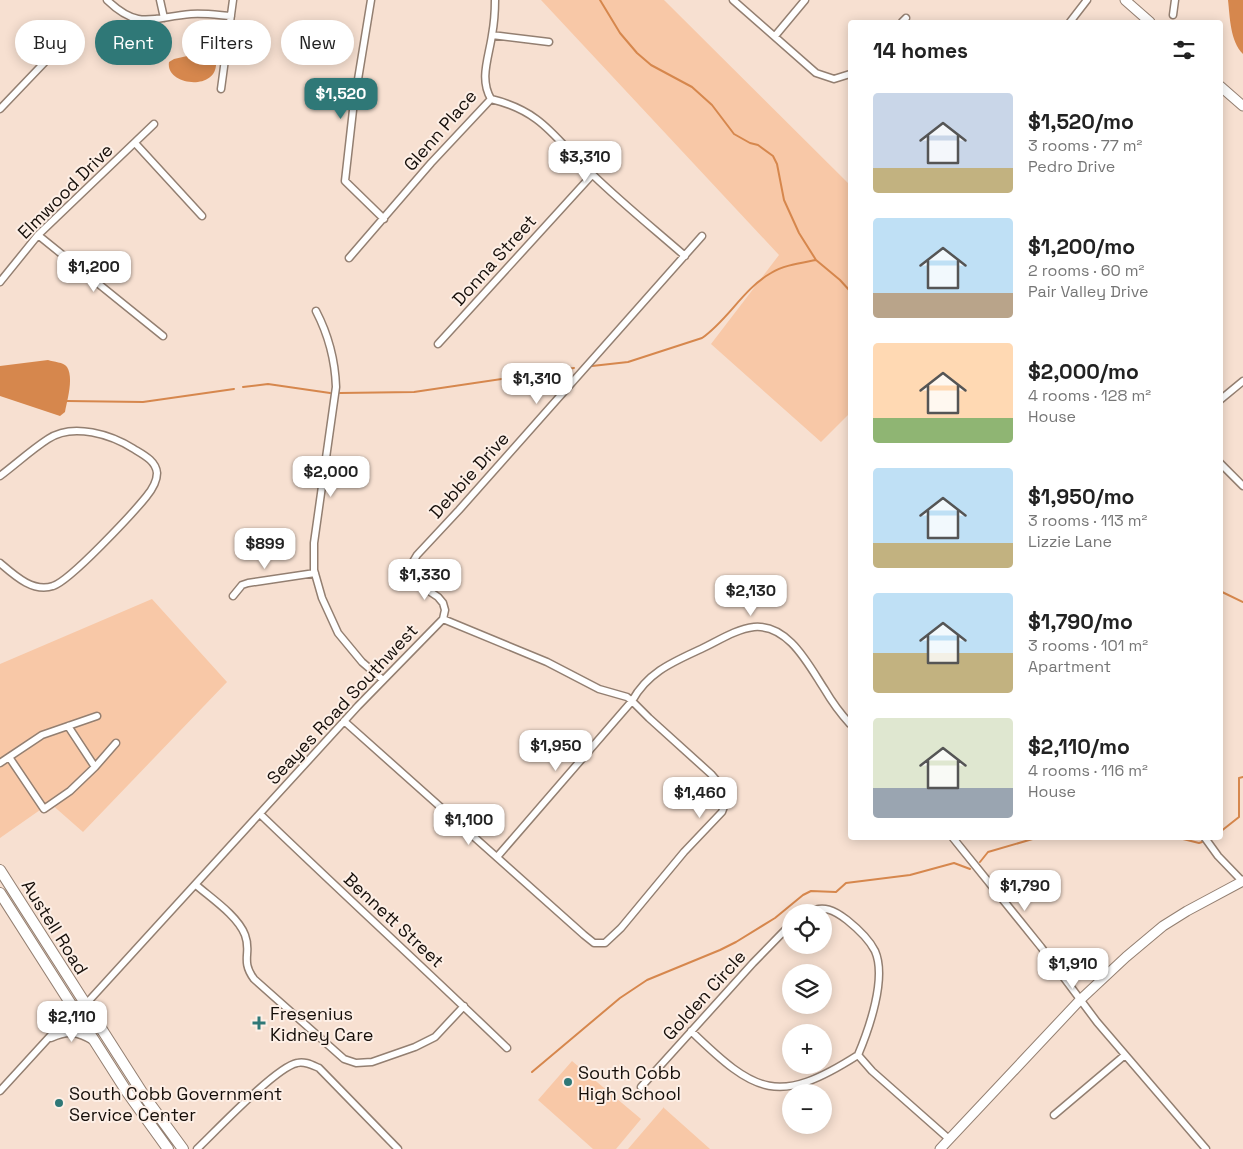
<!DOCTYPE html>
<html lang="en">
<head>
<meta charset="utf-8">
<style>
  :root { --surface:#fff; --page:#f6f6f6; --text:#222; --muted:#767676; --accent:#2f7877 }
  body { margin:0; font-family:"Space Grotesk",sans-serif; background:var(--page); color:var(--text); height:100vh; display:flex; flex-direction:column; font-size:19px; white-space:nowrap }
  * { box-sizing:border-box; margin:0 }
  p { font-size:16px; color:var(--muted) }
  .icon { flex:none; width:28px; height:28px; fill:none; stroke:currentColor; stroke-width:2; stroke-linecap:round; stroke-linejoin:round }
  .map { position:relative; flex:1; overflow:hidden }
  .panel { position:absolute; left:848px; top:20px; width:375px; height:820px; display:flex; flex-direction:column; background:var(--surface); border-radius:5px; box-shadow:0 2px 12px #0003 }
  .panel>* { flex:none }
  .top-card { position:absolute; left:15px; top:20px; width:475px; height:45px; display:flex; gap:10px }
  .buttons { position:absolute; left:782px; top:904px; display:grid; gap:10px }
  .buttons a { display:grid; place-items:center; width:50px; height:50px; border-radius:50%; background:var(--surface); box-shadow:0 2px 12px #0003; font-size:25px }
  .price { position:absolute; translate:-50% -42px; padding:0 11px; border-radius:10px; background:#fff; color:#222; font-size:16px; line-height:32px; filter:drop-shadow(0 1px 2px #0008) }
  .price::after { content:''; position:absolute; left:50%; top:30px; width:15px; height:11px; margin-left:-8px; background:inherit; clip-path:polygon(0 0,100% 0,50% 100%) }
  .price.selected { background:var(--accent); color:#fff }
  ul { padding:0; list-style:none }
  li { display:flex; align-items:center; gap:15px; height:125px; padding:0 25px }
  li span { display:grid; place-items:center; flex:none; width:140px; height:100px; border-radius:5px; color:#555 }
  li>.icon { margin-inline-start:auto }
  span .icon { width:60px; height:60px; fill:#fffc; stroke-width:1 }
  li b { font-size:21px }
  h2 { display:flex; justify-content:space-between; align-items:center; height:60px; padding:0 25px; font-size:21px }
  .tag { padding:0 18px; border-radius:22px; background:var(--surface); box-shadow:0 2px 12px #0003; font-size:18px; line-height:45px }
  .tag.selected { background:var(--accent); color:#fff }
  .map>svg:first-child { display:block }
</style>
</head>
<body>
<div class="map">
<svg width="1243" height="1149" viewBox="0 0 1243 1149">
  <rect width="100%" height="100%" fill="#f7e0d1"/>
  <path fill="#f8c8a7" d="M541 0H664L850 185V413L821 442 711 344 779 255Z
    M152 599 227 682 83 832 50 803 0 838V664Z
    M572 1061 641 1119 616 1149H593L538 1100Z
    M664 1107V1108L710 1149H628Z"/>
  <path fill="#d6874d" d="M1228 0H1243V54C1230 41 1230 17 1228 0Z
    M196 54 209 56 216 61C219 92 165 86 169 62L174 59Z
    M48 360C54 362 63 362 67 367 74 378 67 400 65 412L60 416 0 396V366Z"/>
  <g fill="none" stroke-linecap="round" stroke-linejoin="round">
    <path stroke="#d6874d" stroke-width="2" d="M600 0 620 33 637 53 651 65 692 87 712 105 734 134 750 143 758 145 773 156 777 164 784 200 799 233 816 260 840 280 850 291
      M592 366 628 362 702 338C728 320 743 289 771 273 784 265 801 263 816 260
      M553 371 574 368
      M243 387 268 384 330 393
      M340 393 414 392 549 372
      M67 401 143 402 234 389
      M1220 591 1243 602
      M1220 832 1239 817V778L1243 777
      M1179 838 1199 843 1202 842
      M1211 838H1213
      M980 862 988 852 1036 838
      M532 1072 620 998 647 980 720 950 736 942 775 918 803 895 811 891 836 892 846 883 910 875 954 863 970 869"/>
    <g stroke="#937f71" stroke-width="9">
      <path id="street" d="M107 0C139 31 153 17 191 14 204 13 218 15 231 16
        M160 0 164 18
        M371 0 353 110 345 181 384 219
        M733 0 816 73 834 79 850 74
        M1173 15 1175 0
        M902 22 906 18
        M1070 22 1087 0
        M492 35 549 42
        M775 36 805 0
        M221 89 233 0
        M491 99C545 112 556 141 593 175 622 203 654 229 685 256
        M491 99C479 79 489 57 492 35 494 24 495 11 495 0
        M0 109 65 41
        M135 143 202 216
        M38 235 163 336
        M349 258 431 163 491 99
        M0 282 38 235 154 124
        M316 311C329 336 335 359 336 387L314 543V570L322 598 338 633 362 662 383 680
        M438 344 592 175
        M1220 400 1243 381
        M1220 463 1243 486
        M0 476C16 464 31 450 48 439 73 422 112 435 134 449 144 455 156 461 157 473 157 481 151 491 146 497 133 513 70 581 53 586 33 593 14 575 0 563
        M233 596 242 585 248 583 315 573
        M443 619 445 610 443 603 438 597 423 587 413 577 411 565 417 555 459 510 702 236
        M344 721 584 935 594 943H605L621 928 684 852 722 812 726 801 722 787 711 774 649 718 632 701 627 697 599 689 547 662 443 619
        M68 726 95 767
        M9 757 44 809 70 791 95 767 116 743
        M0 763 42 735 97 716
        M260 814C342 893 425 969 507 1048
        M953 838 1041 947 1097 1022 1206 1149
        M1205 838 1218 856 1242 881
        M497 857 632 701C648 672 673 662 701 649 718 641 736 629 754 627 789 624 809 666 825 690 832 702 841 714 850 724
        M196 885C211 898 238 916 245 935 252 953 240 960 254 979L344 1059 356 1063 372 1062 415 1047 435 1037 464 1006
        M808 912C824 905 834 910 847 920 857 928 869 939 875 951 887 978 869 1029 858 1055
        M691 1031C756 1094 778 1106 858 1055
        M51 1038C68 1030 78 1032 93 1041
        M858 1055 872 1071 949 1139
        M641 1087 753 963 791 924
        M0 1091 75 1009 85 1005 358 706 443 619
        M1054 1115 1125 1055
        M197 1149C216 1131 276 1067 297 1063 305 1061 312 1065 319 1068L398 1149"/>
    </g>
    <g stroke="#937f71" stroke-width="11">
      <path id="secondary" d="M1125 0 1150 22
        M1220 86 1243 106
        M940 1149 1080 1000 1126 957 1163 926 1187 911 1243 881"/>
    </g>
    <g stroke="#937f71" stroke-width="12">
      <path id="primary" d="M0 870 145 1097 183 1149
        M0 893 127 1092 168 1149"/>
    </g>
    <use href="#street" stroke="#fff" stroke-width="6"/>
    <use href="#secondary" stroke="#fff" stroke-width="9"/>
    <use href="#primary" stroke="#fff" stroke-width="10"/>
  </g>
  <g fill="#2f7877" stroke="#fdefe6" stroke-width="2">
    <path d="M256.5 1015.5h5v5h5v5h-5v5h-5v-5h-5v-5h5z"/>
    <circle cx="568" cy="1082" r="5"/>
    <circle cx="59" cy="1103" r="5"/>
  </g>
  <g text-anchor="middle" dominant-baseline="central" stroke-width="4" stroke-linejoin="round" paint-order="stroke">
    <g font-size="18" fill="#160f0a" stroke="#fdefe6">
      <text transform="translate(440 130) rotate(-49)">Glenn Place</text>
      <text transform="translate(65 191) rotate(-45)">Elmwood Drive</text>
      <text transform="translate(494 260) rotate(-48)">Donna Street</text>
      <text transform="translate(469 475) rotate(-48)">Debbie Drive</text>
      <text transform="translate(342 704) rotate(-47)">Seayes Road Southwest</text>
      <text transform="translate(394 920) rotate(43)">Bennett Street</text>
      <text transform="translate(55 927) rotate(58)">Austell Road</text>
      <text transform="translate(704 995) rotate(-48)">Golden Circle</text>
    </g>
    <g font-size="18" fill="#160f0a" stroke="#fdefe6" text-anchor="start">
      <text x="270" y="1013">Fresenius<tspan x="270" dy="21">Kidney Care</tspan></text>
      <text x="578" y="1072">South Cobb<tspan x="578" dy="21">High School</tspan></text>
      <text x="69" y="1093">South Cobb Government<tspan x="69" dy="21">Service Center</tspan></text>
    </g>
  </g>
</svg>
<div class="buttons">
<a><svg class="icon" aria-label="locate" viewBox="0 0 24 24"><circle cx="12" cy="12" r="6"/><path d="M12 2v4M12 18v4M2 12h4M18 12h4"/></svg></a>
<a><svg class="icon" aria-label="layers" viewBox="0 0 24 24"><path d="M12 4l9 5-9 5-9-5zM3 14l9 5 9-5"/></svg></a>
<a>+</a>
<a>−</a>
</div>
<b class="price selected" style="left:341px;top:120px">$1,520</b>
<b class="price" style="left:585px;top:183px">$3,310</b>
<b class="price" style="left:94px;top:293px">$1,200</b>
<b class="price" style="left:537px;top:405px">$1,310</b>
<b class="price" style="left:331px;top:498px">$2,000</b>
<b class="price" style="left:265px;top:570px">$899</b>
<b class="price" style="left:425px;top:601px">$1,330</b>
<b class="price" style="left:751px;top:617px">$2,130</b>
<b class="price" style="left:556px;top:772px">$1,950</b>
<b class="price" style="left:700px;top:819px">$1,460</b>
<b class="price" style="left:469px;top:846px">$1,100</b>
<b class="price" style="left:1025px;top:912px">$1,790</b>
<b class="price" style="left:1073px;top:990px">$1,910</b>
<b class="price" style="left:72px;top:1043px">$2,110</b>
<div class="top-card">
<a class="tag">Buy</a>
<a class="tag selected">Rent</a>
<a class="tag">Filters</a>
<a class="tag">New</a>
</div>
<section class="panel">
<h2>14 homes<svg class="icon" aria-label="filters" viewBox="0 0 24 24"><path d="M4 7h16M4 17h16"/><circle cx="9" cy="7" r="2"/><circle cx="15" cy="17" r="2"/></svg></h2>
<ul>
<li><span style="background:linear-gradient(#c9d6e8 75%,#c2b280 0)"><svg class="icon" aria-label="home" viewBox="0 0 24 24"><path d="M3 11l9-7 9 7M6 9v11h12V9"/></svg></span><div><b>$1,520/mo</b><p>3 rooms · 77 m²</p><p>Pedro Drive</p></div></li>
<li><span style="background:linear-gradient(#bfe0f5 75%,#b9a48a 0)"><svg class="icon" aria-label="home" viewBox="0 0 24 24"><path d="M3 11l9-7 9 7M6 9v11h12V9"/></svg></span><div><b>$1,200/mo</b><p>2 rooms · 60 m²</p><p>Pair Valley Drive</p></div></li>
<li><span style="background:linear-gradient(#ffd9b3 75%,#8fb573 0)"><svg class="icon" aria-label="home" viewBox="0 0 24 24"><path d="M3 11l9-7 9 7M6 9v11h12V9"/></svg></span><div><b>$2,000/mo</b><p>4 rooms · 128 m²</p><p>House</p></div></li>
<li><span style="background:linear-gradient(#bfe0f5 75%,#c2b280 0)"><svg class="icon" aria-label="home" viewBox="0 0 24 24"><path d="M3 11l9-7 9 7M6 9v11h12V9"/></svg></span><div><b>$1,950/mo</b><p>3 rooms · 113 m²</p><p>Lizzie Lane</p></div></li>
<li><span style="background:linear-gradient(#bfe0f5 60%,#c2b280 0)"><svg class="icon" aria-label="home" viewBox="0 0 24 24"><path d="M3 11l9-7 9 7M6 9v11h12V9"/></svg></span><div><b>$1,790/mo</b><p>3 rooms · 101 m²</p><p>Apartment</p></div></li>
<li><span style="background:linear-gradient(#dfe7d0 70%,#9aa5b1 0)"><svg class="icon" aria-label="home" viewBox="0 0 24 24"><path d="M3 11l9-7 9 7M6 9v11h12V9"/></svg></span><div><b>$2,110/mo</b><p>4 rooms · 116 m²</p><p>House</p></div></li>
</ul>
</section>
</div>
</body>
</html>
